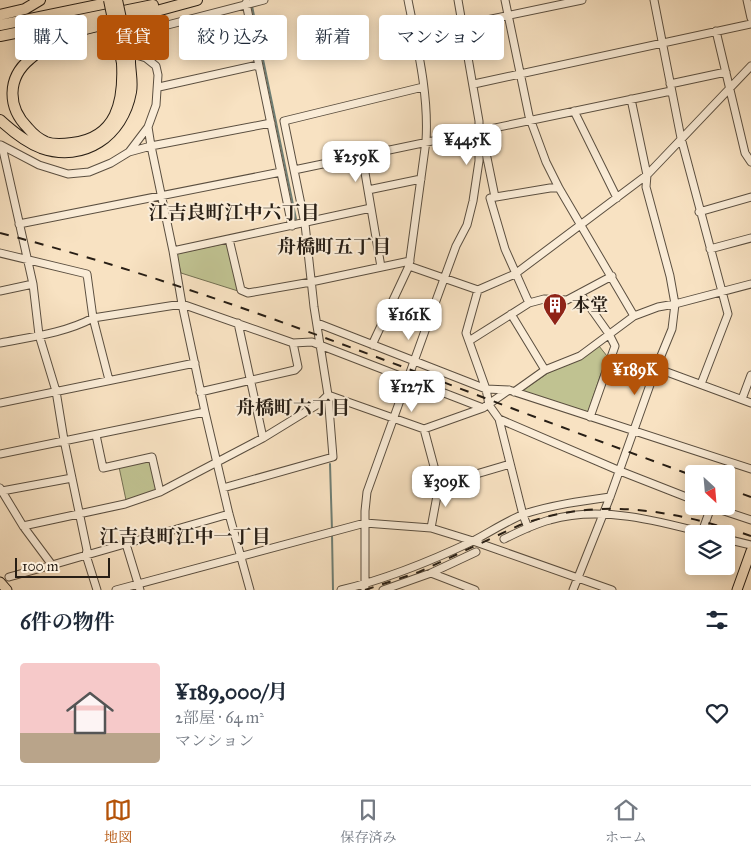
<!DOCTYPE html>
<html lang="ja">
<head>
<meta charset="utf-8">
<style>
  :root { --surface:#fff; --page:#f6f6f7; --text:#1f2937; --muted:#747a83; --line:#e0e1e3; --accent:#b45309 }
  body { margin:0; font-family:"IM FELL Great Primer","Noto Serif JP",serif; background:var(--page); color:var(--text); height:100vh; display:flex; flex-direction:column; font-size:19px; white-space:nowrap }
  * { box-sizing:border-box; margin:0 }
  p { font-size:16px; color:var(--muted) }
  .icon { flex:none; width:28px; height:28px; fill:none; stroke:currentColor; stroke-width:2; stroke-linecap:round; stroke-linejoin:round }
  .map { position:relative; height:590px; overflow:hidden }
  .drawer { display:flex; flex-direction:column; background:var(--surface); flex:1 }
  .drawer>* { flex:none }
  .guide { position:absolute; left:15px; top:15px; width:500px; height:45px; display:flex; gap:10px }
  .needle { width:32px; rotate:154deg }
  .tools { position:absolute; left:685px; top:465px; display:grid; gap:10px }
  .tools a { display:grid; place-items:center; width:50px; height:50px; border-radius:5px; background:var(--surface); box-shadow:0 2px 12px #0003; font-size:25px }
  .scale { position:absolute; left:15px; bottom:12px; width:95px; box-sizing:border-box; padding-left:5px; border:2px solid #271e15; border-top:0; font-size:14px; line-height:18px; white-space:nowrap; color:#271e15; -webkit-text-stroke:4px #faecd7; paint-order:stroke }
  .price { position:absolute; translate:-50% -42px; padding:0 11px; border-radius:10px; background:#fff; color:#222; font-size:16px; line-height:32px; filter:drop-shadow(0 1px 2px #0008) }
  .price::after { content:''; position:absolute; left:50%; top:30px; width:15px; height:11px; margin-left:-8px; background:inherit; clip-path:polygon(0 0,100% 0,50% 100%) }
  .price.selected { background:var(--accent); color:#fff }
  ul { padding:0; list-style:none }
  li { display:flex; align-items:center; gap:15px; height:125px; padding:0 20px }
  li span { display:grid; place-items:center; flex:none; width:140px; height:100px; border-radius:5px; color:#555 }
  li>.icon { margin-inline-start:auto }
  span .icon { width:60px; height:60px; fill:#fffc; stroke-width:1 }
  li b { font-size:21px }
  h2 { display:flex; justify-content:space-between; align-items:center; height:60px; padding:0 20px; font-size:21px }
  .chip { padding:0 18px; border-radius:5px; background:var(--surface); box-shadow:0 2px 12px #0003; font-size:18px; line-height:45px }
  .chip.selected { background:var(--accent); color:#fff }
  .tabs { display:flex; justify-content:space-around; align-items:center; height:70px; border-top:1px solid var(--line); background:var(--surface); font-size:14px; color:var(--muted) }
  .tabs a { display:grid; justify-items:center; gap:2px }
  .tabs .selected { color:var(--accent) }
  .map>svg:first-child { display:block }
</style>
</head>
<body>
<div class="map">
<svg width="751" height="590" viewBox="0 0 751 590">
  <rect width="100%" height="100%" fill="#f8e2c2"/>
  <filter id="stains"><feTurbulence type="fractalNoise" baseFrequency=".004" numOctaves="4"/><feColorMatrix values="0 0 0 0 .2 0 0 0 0 .09 0 0 0 0 .02 0 0 0 .5 -.17"/></filter>
  <radialGradient id="worn" r=".72"><stop offset=".6" stop-color="#630" stop-opacity="0"/><stop offset="1" stop-color="#630" stop-opacity=".3"/></radialGradient>
  <path fill="#c0c291" stroke="#747053" d="M227 243 238 291 181 273 176 254Z
    M599 346 607 356 588 412 522 391 548 373 582 358Z
    M150 460 157 491 126 500 119 467Z"/>
  <g fill="none" stroke-linecap="round" stroke-linejoin="round">
    <path stroke="#6e7e74" stroke-width="2" d="M252 6 296 219
      M330 464 332 530
      M332 534 333 590"/>
    <g stroke="#5b4f40" stroke-width="9">
      <path id="minor" d="M505 0 529 116 546 162 559 188 634 316
        M654 0 681 138 728 314 701 384
        M747 0 751 18
        M246 3 292 226
        M716 31 745 153 751 162
        M415 35 582 0
        M474 84 751 24
        M670 84 726 72
        M159 87 258 65
        M574 111 617 198
        M1 145 39 165 68 174 89 172 111 163 129 152 151 146 271 123
        M2 146 33 284 39 335 56 391 64 440 87 550 86 555 97 590
        M129 152 148 127
        M486 153 495 197
        M362 155 381 267
        M294 170 671 91
        M368 190 421 179
        M699 212 751 197
        M19 224 281 172
        M229 239 241 290 248 293 311 282 410 261
        M710 249 751 238
        M173 251 371 208
        M0 253 87 274 93 318 109 380
        M409 266 478 290 515 274 647 175 751 66
        M478 290 466 333 486 389 489 405 499 419 523 515 528 528
        M0 291 33 284
        M580 293 609 334 615 346 590 417
        M529 303 505 249 490 198 550 188H559
        M511 314 545 370
        M238 323 263 438
        M317 323 486 389 509 390 751 469
        M469 341 529 303 544 299 567 300 612 276
        M0 343C31 337 65 333 93 318L182 304 293 343 312 342 483 408
        M372 345 409 266 426 141C429 94 417 46 408 0
        M656 368 751 403
        M200 392 295 370 298 367 293 343
        M514 392 545 370 580 356 634 316 658 307 675 304 751 284
        M328 395 424 429 483 408 509 390
        M742 399 751 375
        M0 403 195 363
        M499 419 620 471 694 500
        M424 429 439 485 431 528
        M96 435 103 468 152 457 160 492
        M0 454 205 412
        M439 485 510 464
        M0 488 23 526 52 565 229 514
        M223 488 333 457 328 395 314 307 305 224 284 121 423 87
        M2 491 72 478
        M709 506 751 520
        M23 526 125 504 160 492 263 438 320 403 328 395
        M702 532 711 507
        M504 539C518 532 534 524 550 520 600 505 659 521 708 534
        M726 539 751 545
        M126 544 140 590
        M431 573 475 590
        M9 577 52 565
        M116 590 365 523 431 528 473 541 612 590
        M250 590 229 514 205 412 182 304 173 251 151 146 148 127 156 105 158 75 156 66 146 58 133 54 129 35 264 0
        M341 590C387 579 431 561 473 541 490 532 507 521 524 514 552 505 581 501 610 497
        M365 590V511L367 492 426 328 456 246 467 225 473 201 479 161V121L458 0
        M383 590 431 573 476 552
        M573 590 610 497 656 368 672 329 675 304 670 276 646 187 647 175 631 99"/>
    </g>
    <g stroke="#271e15" stroke-width="11">
      <path id="major" d="M0 582 7 590
        M737 590 751 551"/>
    </g>
    <g stroke="#271e15" stroke-width="12">
      <path id="highway" d="M0 15 25 9 40 0
        M0 25 117 1
        M0 36 153 5
        M122 63C124 101 117 138 72 143 64 144 54 145 46 142 39 139 33 134 28 128 7 107 7 78 30 59 39 51 58 39 69 34 85 28 103 25 120 21 146 14 172 7 197 0
        M0 120C12 131 25 142 41 148 84 163 123 136 131 92 133 82 130 71 130 61"/>
    </g>
    <use href="#minor" stroke="#faecd7" stroke-width="7"/>
    <use href="#major" stroke="#f8e2c2" stroke-width="9"/>
    <use href="#highway" stroke="#f8e2c2" stroke-width="10"/>
    <path stroke="#271e15" stroke-width="2" stroke-dasharray="9 9" stroke-linecap="butt" d="M0 233C151 272 297 327 443 382 526 414 610 445 694 476
      M726 488 751 497
      M365 590 419 572 520 525C599 496 674 510 751 536"/>
    <g stroke="#271e15" stroke-width="12" stroke-linecap="butt">
      <path id="highway-bridge" d="M109 0 122 63
        M117 0 130 61"/>
    </g>
    <use href="#highway-bridge" stroke="#f8e2c2" stroke-width="10"/>
  </g>
  <defs>
    <g id="building-pin" transform="scale(1.25)"><path d="M0 17L-7.5 6A9.5 9.5 0 1 1 7.5 6Z" fill="#8f2418" stroke="#faecd7"/><path d="M-4-6H4V6H1V3H-1V6H-4ZM-2.5-4.3h1.7v1.8h-1.7ZM.8-4.3h1.7v1.8H.8ZM-2.5-1h1.7V.8h-1.7ZM.8-1h1.7V.8H.8Z" fill="#fff"/></g>
  </defs>
  <g fill-rule="evenodd">
    <use href="#building-pin" x="555" y="305"/>
  </g>
  <g text-anchor="middle" dominant-baseline="central" stroke-width="4" stroke-linejoin="round" paint-order="stroke">
    <g font-size="18" font-weight="bold" fill="#271e15" stroke="#faecd7" text-anchor="start">
      <text x="572" y="305">本堂</text>
    </g>
    <g font-size="19" font-weight="bold" fill="#271e15" stroke="#faecd7">
      <text x="234" y="212">江吉良町江中六丁目</text>
      <text x="334" y="246">舟橋町五丁目</text>
      <text x="293" y="407">舟橋町六丁目</text>
      <text x="185" y="536">江吉良町江中一丁目</text>
    </g>
  </g>
  <rect width="100%" height="100%" filter="url(#stains)"/>
  <rect width="100%" height="100%" fill="url(#worn)"/>
</svg>
<div class="tools">
<a><svg class="needle" viewBox="-14 -14 28 28"><path d="M0-13l5 13h-10z" fill="#e53935"/><path d="M0 13l5-13h-10z" fill="#747a83"/></svg></a>
<a><svg class="icon" aria-label="layers" viewBox="0 0 24 24"><path d="M12 4l9 5-9 5-9-5zM3 14l9 5 9-5"/></svg></a>
</div>
<div class="scale">100 m</div>
<b class="price" style="left:467px;top:166px">¥445K</b>
<b class="price" style="left:356px;top:183px">¥259K</b>
<b class="price" style="left:409px;top:341px">¥161K</b>
<b class="price selected" style="left:635px;top:396px">¥189K</b>
<b class="price" style="left:412px;top:413px">¥127K</b>
<b class="price" style="left:446px;top:508px">¥309K</b>
<div class="guide">
<a class="chip">購入</a>
<a class="chip selected">賃貸</a>
<a class="chip">絞り込み</a>
<a class="chip">新着</a>
<a class="chip">マンション</a>
</div>
</div>
<section class="drawer">
<h2>6件の物件<svg class="icon" aria-label="filters" viewBox="0 0 24 24"><path d="M4 7h16M4 17h16"/><circle cx="9" cy="7" r="2"/><circle cx="15" cy="17" r="2"/></svg></h2>
<ul>
<li><span style="background:linear-gradient(#f6c9c9 70%,#b9a48a 0)"><svg class="icon" aria-label="home" viewBox="0 0 24 24"><path d="M3 11l9-7 9 7M6 9v11h12V9"/></svg></span><div><b>¥189,000/月</b><p>2部屋 · 64 m²</p><p>マンション</p></div><svg class="icon" aria-label="heart" viewBox="0 0 24 24"><path d="M12 20l-8-8c-3-5 5-10 8-4 3-6 11-1 8 4z"/></svg></li>
</ul>
</section>
<nav class="tabs">
<a class="selected"><svg class="icon" aria-label="map" viewBox="0 0 24 24"><path d="M3 6l6-2 6 2 6-2v14l-6 2-6-2-6 2zM9 4v14M15 6v14"/></svg>地図</a>
<a><svg class="icon" aria-label="saved" viewBox="0 0 24 24"><path d="M7 4h10v16l-5-4-5 4z"/></svg>保存済み</a>
<a><svg class="icon" aria-label="home" viewBox="0 0 24 24"><path d="M3 11l9-7 9 7M6 9v11h12V9"/></svg>ホーム</a>
</nav>
</body>
</html>
